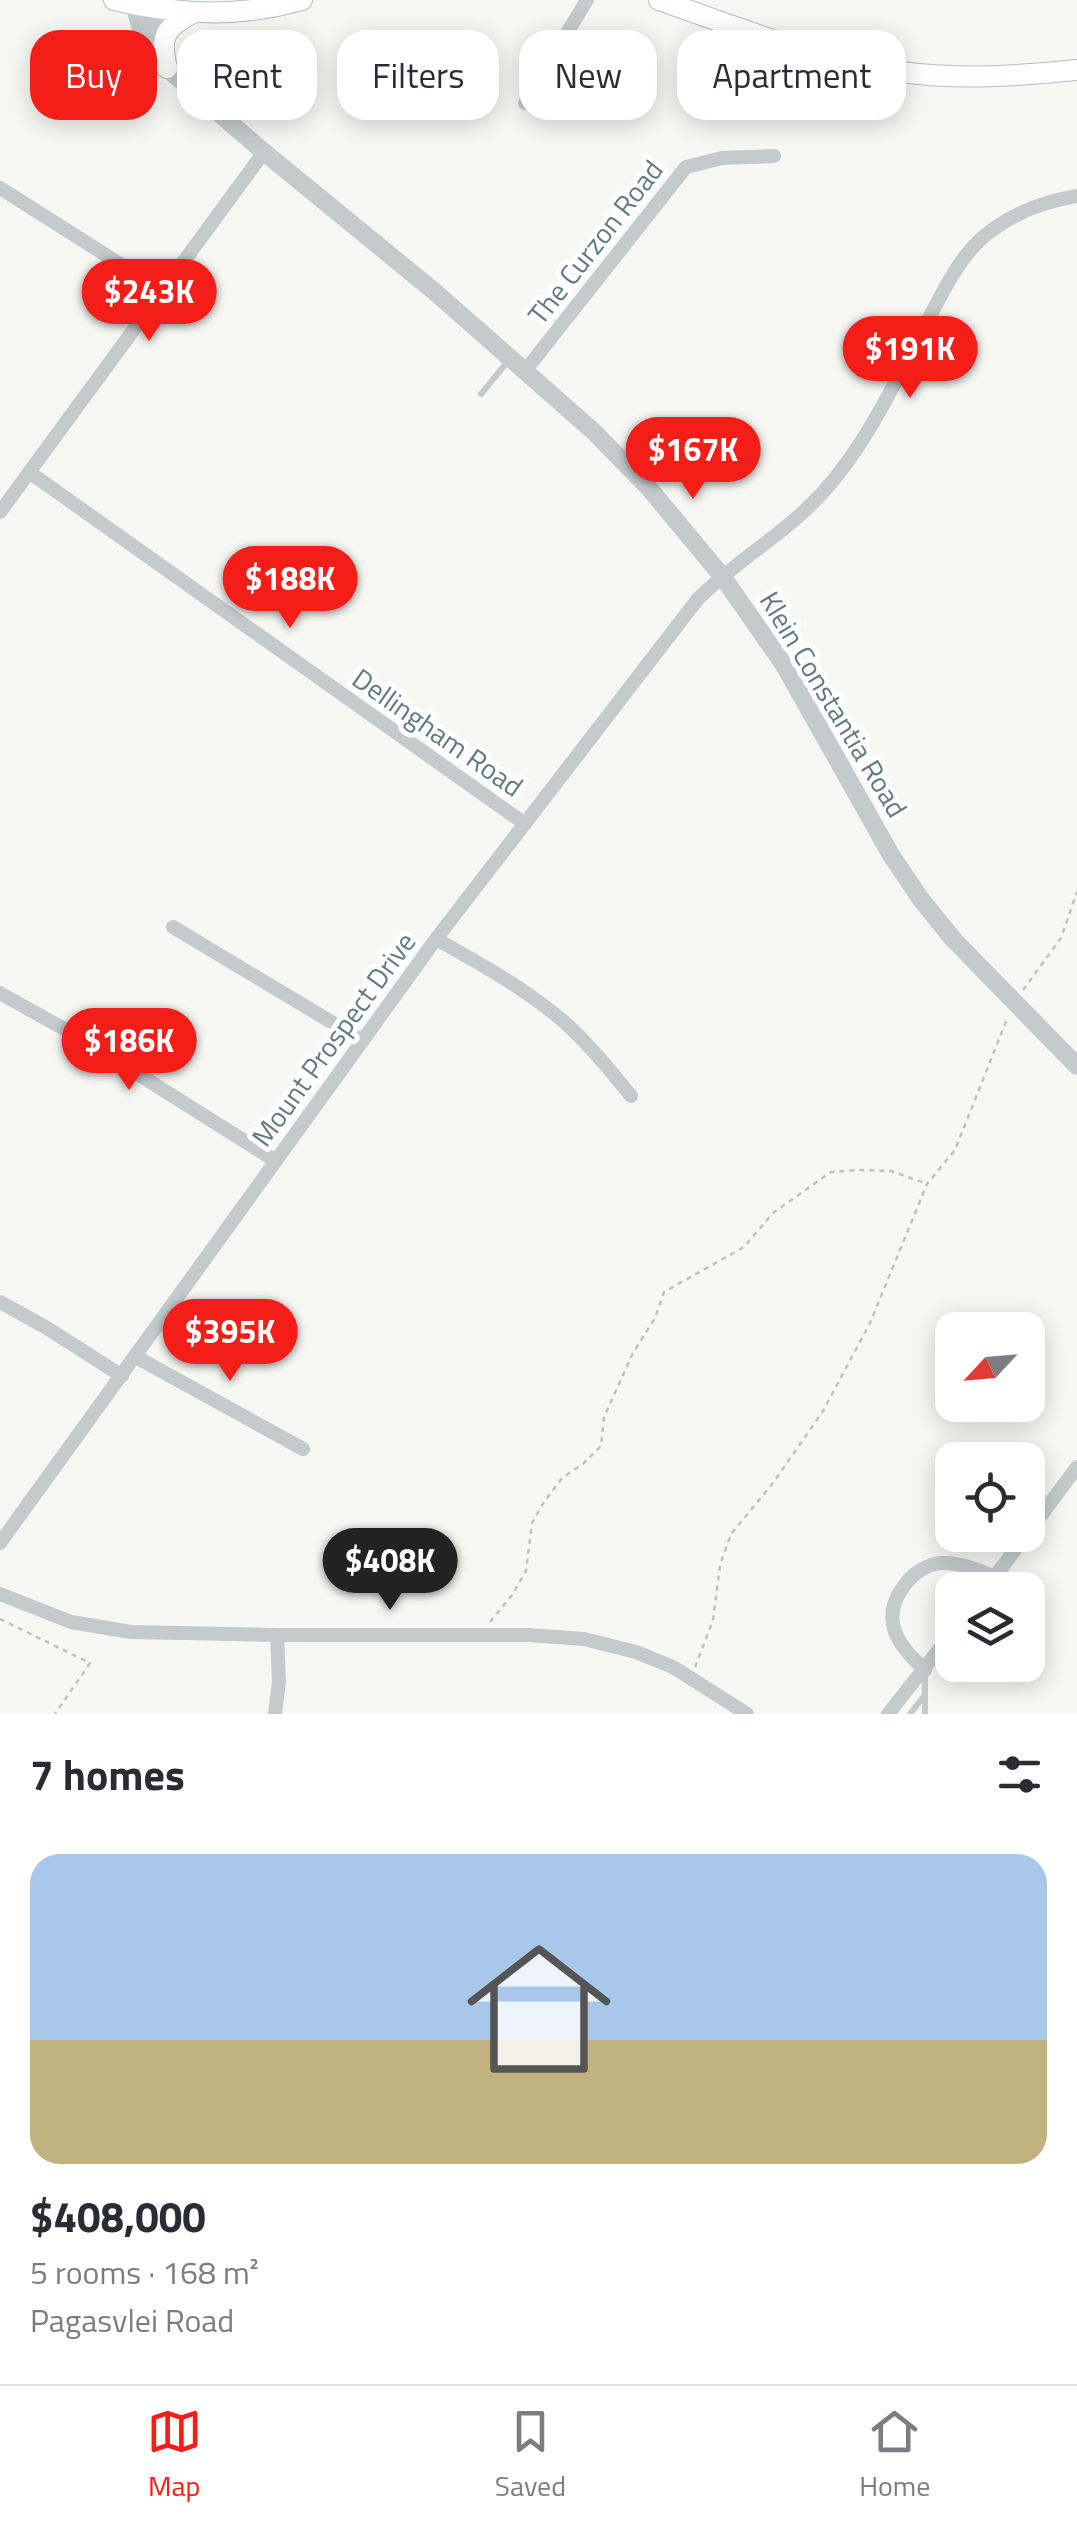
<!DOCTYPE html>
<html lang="en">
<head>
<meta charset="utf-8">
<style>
  :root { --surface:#fff; --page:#f2f2f3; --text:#2b2b33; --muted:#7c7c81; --line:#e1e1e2; --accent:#f41d18 }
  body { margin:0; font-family:"Titillium Web",sans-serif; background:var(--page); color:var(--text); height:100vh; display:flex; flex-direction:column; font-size:38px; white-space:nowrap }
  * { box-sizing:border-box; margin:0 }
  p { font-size:32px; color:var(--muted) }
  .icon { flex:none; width:55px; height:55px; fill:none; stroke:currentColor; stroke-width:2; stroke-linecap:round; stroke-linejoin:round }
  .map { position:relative; height:1714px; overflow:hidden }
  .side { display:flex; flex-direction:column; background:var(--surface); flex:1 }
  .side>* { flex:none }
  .banner { position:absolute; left:30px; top:30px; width:1018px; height:90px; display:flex; gap:20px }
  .needle { width:65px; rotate:244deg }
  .tools { position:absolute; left:935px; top:1312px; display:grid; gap:20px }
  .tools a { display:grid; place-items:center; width:110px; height:110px; border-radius:20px; background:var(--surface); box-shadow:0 5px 25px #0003; font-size:50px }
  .price { position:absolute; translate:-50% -85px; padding:0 22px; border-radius:35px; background:var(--accent); color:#fff; font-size:32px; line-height:65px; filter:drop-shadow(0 2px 5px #0008) }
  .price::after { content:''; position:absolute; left:50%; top:60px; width:30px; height:22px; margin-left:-15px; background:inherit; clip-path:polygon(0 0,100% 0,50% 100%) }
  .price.current { background:#222; color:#fff }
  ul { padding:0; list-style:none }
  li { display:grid; align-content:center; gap:20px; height:530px; padding:0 30px }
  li+li { border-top:2px solid var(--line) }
  li span { display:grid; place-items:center; height:310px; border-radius:30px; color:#555 }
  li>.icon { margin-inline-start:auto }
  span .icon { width:180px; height:180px; fill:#fffc; stroke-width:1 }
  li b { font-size:42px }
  h2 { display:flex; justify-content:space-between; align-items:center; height:120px; padding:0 30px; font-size:42px }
  .pill { padding:0 35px; border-radius:30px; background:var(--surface); box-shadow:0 5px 25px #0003; font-size:35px; line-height:90px }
  .pill.current { background:var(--accent); color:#fff }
  .tab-bar { display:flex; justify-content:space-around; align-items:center; height:140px; border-top:2px solid var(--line); background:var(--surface); font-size:28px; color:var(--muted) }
  .tab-bar a { display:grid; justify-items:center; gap:5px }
  .tab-bar .current { color:var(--accent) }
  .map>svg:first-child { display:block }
</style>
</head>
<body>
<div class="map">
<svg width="1077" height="1714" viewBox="0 0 1077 1714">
  <rect width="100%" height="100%" fill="#f7f7f4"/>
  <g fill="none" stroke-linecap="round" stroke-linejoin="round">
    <g stroke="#b4bdc0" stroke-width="22">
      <path id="secondary" d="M114 0C178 15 239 18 302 0
        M659 0C738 27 818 61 901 72 960 80 1018 76 1077 70
        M167 68C159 37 165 27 193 13"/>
    </g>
    <path stroke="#bec2c3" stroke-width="2.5" stroke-dasharray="5 5" stroke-linecap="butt" d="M1023 990 1061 938 1077 892
      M0 1619 90 1663 55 1714
      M490 1622 512 1595 526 1571 532 1523 544 1502 562 1478 584 1463 601 1446 604 1417 633 1353 655 1318 664 1292 744 1247 773 1213 831 1172 859 1170 891 1171 925 1183
      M695 1667 713 1620 720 1565 731 1534 773 1483 823 1411 870 1323 927 1184 955 1150 1007 1019"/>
    <path stroke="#c4cbcd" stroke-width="6" d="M481 394 509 360
      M910 1714 924 1696
      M925 1714V1670"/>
    <path stroke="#c4cbcd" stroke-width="14" d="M525 103 587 0
      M0 188 161 290
      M525 371 686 167 722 158 774 156
      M29 472 525 824
      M0 512 264 152
      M173 927 363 1041
      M436 939C479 963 524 988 562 1020 588 1043 610 1070 631 1096
      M0 993 84 1040 276 1161
      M0 1302 47 1328 122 1376
      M136 1357 303 1449
      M1028 1533 1077 1467
      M0 1543 436 939 697 600C736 560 787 533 824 491 868 442 896 380 927 322 942 294 957 261 981 239 1008 215 1041 202 1077 196
      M985 1590 1026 1535
      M0 1594 71 1622 131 1632 277 1635H528L584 1639 636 1652 673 1667 747 1714
      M925 1670C896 1644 878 1617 907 1582 915 1572 928 1564 941 1563 959 1562 978 1570 995 1577
      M275 1714 279 1682 277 1635
      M888 1714 952 1633"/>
    <path stroke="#c4cbcd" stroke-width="18" d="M134 5 145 42 156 59 264 152 435 292 593 431 648 487 722 576 784 665 891 855 920 898 953 939 1077 1066
      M153 8 154 34 160 54"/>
    <use href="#secondary" stroke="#fff" stroke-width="20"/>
  </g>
  <g text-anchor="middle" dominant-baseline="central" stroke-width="10" stroke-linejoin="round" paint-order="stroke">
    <g font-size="28" fill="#5f7a82" stroke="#fff">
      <text transform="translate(595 242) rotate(-52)">The Curzon Road</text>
      <text transform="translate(834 704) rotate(59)">Klein Constantia Road</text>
      <text transform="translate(438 732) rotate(35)">Dellingham Road</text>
      <text transform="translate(333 1039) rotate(-54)">Mount Prospect Drive</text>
    </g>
  </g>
</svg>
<div class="tools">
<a><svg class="needle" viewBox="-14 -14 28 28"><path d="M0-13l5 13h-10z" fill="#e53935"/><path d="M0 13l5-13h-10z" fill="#7c7c81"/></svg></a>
<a><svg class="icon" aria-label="locate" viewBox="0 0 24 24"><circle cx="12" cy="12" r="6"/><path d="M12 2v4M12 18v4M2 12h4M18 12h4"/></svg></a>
<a><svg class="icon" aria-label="layers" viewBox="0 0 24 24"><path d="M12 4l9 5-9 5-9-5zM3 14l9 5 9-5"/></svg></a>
</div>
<b class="price" style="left:149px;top:344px">$243K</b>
<b class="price" style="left:910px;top:401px">$191K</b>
<b class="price" style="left:693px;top:502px">$167K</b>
<b class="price" style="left:290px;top:631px">$188K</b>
<b class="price" style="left:129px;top:1093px">$186K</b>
<b class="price" style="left:230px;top:1384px">$395K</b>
<b class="price current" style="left:390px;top:1613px">$408K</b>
<div class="banner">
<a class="pill current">Buy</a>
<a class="pill">Rent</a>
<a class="pill">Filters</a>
<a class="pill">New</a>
<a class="pill">Apartment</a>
</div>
</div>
<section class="side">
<h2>7 homes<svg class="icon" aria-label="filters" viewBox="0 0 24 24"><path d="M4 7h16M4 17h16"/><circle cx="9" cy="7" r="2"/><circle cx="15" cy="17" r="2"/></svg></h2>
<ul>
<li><span style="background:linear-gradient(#a9c7e8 60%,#c2b280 0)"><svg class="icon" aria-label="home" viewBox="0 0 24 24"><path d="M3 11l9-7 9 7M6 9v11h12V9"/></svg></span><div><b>$408,000</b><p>5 rooms · 168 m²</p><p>Pagasvlei Road</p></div></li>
</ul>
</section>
<nav class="tab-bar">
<a class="current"><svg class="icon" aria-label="map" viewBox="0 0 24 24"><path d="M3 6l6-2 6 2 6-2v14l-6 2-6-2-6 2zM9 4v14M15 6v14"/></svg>Map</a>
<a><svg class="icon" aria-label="saved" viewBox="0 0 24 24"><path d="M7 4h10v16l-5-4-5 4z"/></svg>Saved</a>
<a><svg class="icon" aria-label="home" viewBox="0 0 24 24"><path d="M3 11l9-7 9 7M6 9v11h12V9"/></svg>Home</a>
</nav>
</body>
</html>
